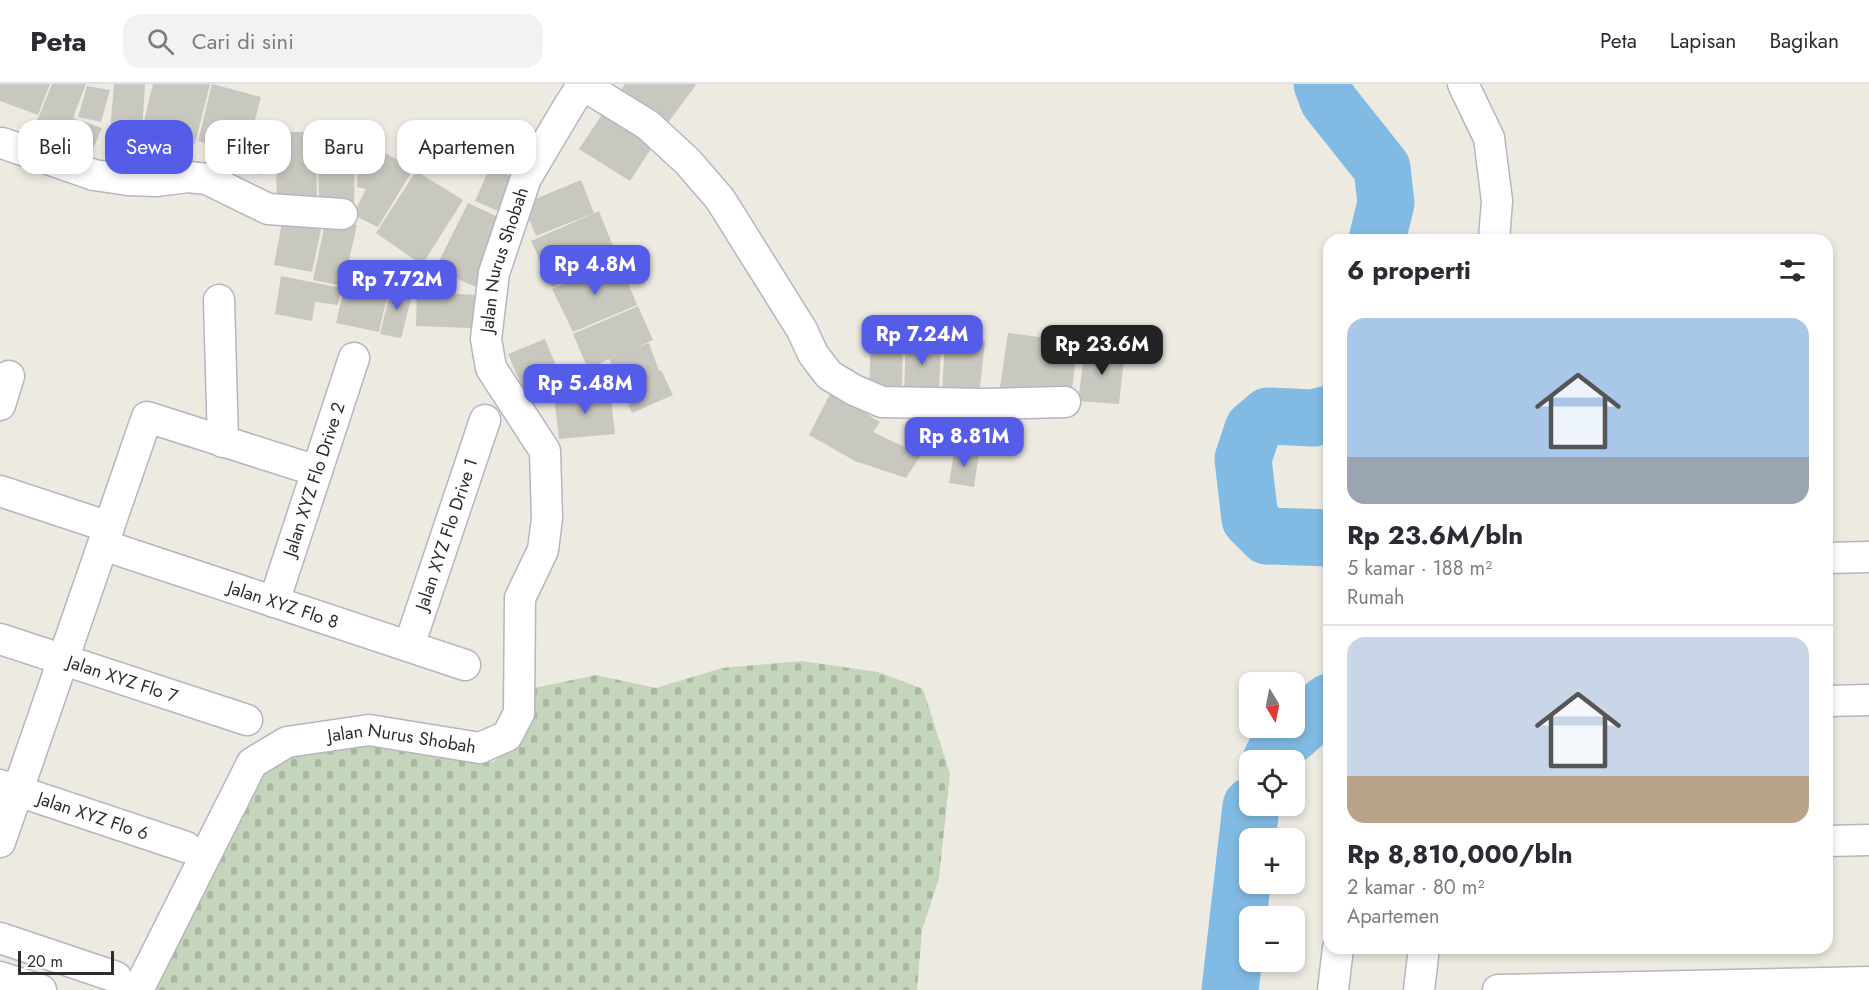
<!DOCTYPE html>
<html lang="id">
<head>
<meta charset="utf-8">
<style>
  :root { --surface:#fff; --page:#f2f2f3; --text:#2b2b33; --muted:#7c7c81; --line:#e1e1e2; --accent:#555ce7 }
  body { margin:0; font-family:Jost,sans-serif; background:var(--page); color:var(--text); height:100vh; display:flex; flex-direction:column; font-size:22px; white-space:nowrap }
  * { box-sizing:border-box; margin:0 }
  p { font-size:20px; color:var(--muted) }
  .icon { flex:none; width:33px; height:33px; fill:none; stroke:currentColor; stroke-width:2; stroke-linecap:round; stroke-linejoin:round }
  .map { position:relative; flex:1; overflow:hidden }
  .details { position:absolute; left:1323px; top:150px; width:510px; height:720px; display:flex; flex-direction:column; background:var(--surface); border-radius:18px; box-shadow:0 3px 9px #0003 }
  .details>* { flex:none }
  .banner { position:absolute; left:18px; top:36px; width:570px; height:54px; display:flex; gap:12px }
  .needle { width:39px; rotate:170deg }
  .controls { position:absolute; left:1239px; top:588px; display:grid; gap:12px }
  .controls a { display:grid; place-items:center; width:66px; height:66px; border-radius:12px; background:var(--surface); box-shadow:0 3px 9px #0003; font-size:30px }
  .scale { position:absolute; left:18px; bottom:15px; width:96px; box-sizing:border-box; padding-left:6px; border:3px solid #2d2d2d; border-top:0; font-size:16px; line-height:21px; white-space:nowrap; color:#2d2d2d; -webkit-text-stroke:4px #fff; paint-order:stroke }
  .price { position:absolute; translate:-50% -51px; padding:0 14px; border-radius:12px; background:var(--accent); color:#fff; font-size:20px; line-height:39px; filter:drop-shadow(0 2px 3px #0008) }
  .price::after { content:''; position:absolute; left:50%; top:36px; width:18px; height:14px; margin-left:-9px; background:inherit; clip-path:polygon(0 0,100% 0,50% 100%) }
  .price.active { background:#222; color:#fff }
  ul { padding:0; list-style:none }
  li { display:grid; align-content:center; gap:12px; height:318px; padding:0 24px }
  li+li { border-top:2px solid var(--line) }
  li span { display:grid; place-items:center; height:186px; border-radius:18px; color:#555 }
  li>.icon { margin-inline-start:auto }
  span .icon { width:108px; height:108px; fill:#fffc; stroke-width:1 }
  li b { font-size:26px }
  h2 { display:flex; justify-content:space-between; align-items:center; height:72px; padding:0 24px; font-size:26px }
  .tag { padding:0 21px; border-radius:18px; background:var(--surface); box-shadow:0 3px 9px #0003; font-size:21px; line-height:54px }
  .tag.active { background:var(--accent); color:#fff }
  header { display:flex; align-items:center; gap:36px; box-sizing:border-box; height:84px; padding:0 30px; background:var(--surface); border-bottom:2px solid var(--line) }
  header strong { font-size:28px }
  nav { display:flex; gap:33px; margin-inline-start:auto; font-size:21px }
  .search { width:420px; height:54px; background:var(--page); display:flex; align-items:center; gap:15px; box-sizing:border-box; padding:0 21px; border-radius:18px; color:var(--muted); font-size:22px }
  .map>svg:first-child { display:block }
</style>
</head>
<body>
<header>
<strong>Peta</strong>
<div class="search"><svg class="icon" aria-label="search" viewBox="0 0 24 24"><circle cx="10" cy="10" r="6"/><path d="M15 15l6 6"/></svg>Cari di sini</div>
<nav><a>Peta</a><a>Lapisan</a><a>Bagikan</a></nav>
</header>
<div class="map">
<svg width="1869" height="906" viewBox="0 0 1869 906">
  <defs>
    <pattern id="cemetery-stones" width="16" height="16" patternUnits="userSpaceOnUse" patternTransform="scale(1.5)"><rect width="16" height="16" fill="#c4d5bb"/><path d="M2 7V4a2 2 0 0 1 4 0v3zM10 15v-3a2 2 0 0 1 4 0v3z" fill="#a9b7a1"/></pattern>
  </defs>
  <rect width="100%" height="100%" fill="#edeae2"/>
  <path fill="url(#cemetery-stones)" d="M802 577 878 588 923 605 950 690 939 794 922 846 917 906H147L259 689 301 667 341 658 493 678 519 658 533 635 534 604 596 591 656 604 722 584Z"/>
  <g fill="none" stroke-linecap="round" stroke-linejoin="round">
    <path stroke="#81bbe3" stroke-width="57" d="M1322 0 1328 16 1382 84 1386 119 1377 156
      M1329 330 1313 334 1268 332 1253 345 1243 375 1250 435 1267 452 1329 454
      M1271 676 1278 662 1329 618
      M1230 906 1251 722"/>
  </g>
  <path fill="#c9c8c0" d="M0 0H50L38 31 0 17Z
    M52 0H86L73 34 102 44 92 67 33 47Z
    M114 0H145L142 50 110 48Z
    M153 0H210L195 60 142 45Z
    M212 0 261 13 246 70 198 57Z
    M625 0H695L696 1 664 44 617 12Z
    M87 2 110 6 101 38 78 33Z
    M603 29 654 60 630 97 579 65Z
    M317 38 355 39 354 121 319 120Z
    M275 48H316L317 118H277Z
    M252 51 272 56 262 91 243 86Z
    M359 56 414 84 378 143 353 131 366 105 357 103Z
    M490 83 523 98 507 131 475 117Z
    M416 87 463 116 422 181 376 149Z
    M581 96 594 129 536 152 523 120Z
    M468 119 507 137 476 203 435 185Z
    M599 127 618 175 552 203 531 157Z
    M283 133 322 141 312 188 274 181Z
    M326 135 357 141 343 202 313 196Z
    M619 176 637 221 573 248 552 205Z
    M350 178 393 187 379 248 336 239Z
    M281 192 341 204 338 221 315 218 312 237 275 230Z
    M392 199 414 204 401 254 380 250Z
    M417 208 476 211 472 244 416 242Z
    M638 222 653 256 635 264 649 259 659 287 661 286 673 311 632 329 609 275 588 285 573 250Z
    M1008 249 1078 258 1071 313 1000 303Z
    M871 250 903 251 902 311 869 309Z
    M906 251H941L939 312H904Z
    M945 254 985 257 979 313 942 311Z
    M545 255 559 289 523 305 508 270Z
    M1085 264 1125 266 1119 320 1078 317Z
    M610 306 615 350 559 355 554 312Z
    M831 308 880 338 873 348 921 371 906 394 855 377 809 351Z
    M955 364 979 368 974 403 949 399Z"/>
  <g fill="none" stroke-linecap="round" stroke-linejoin="round">
    <g stroke="#b5b6bf" stroke-width="33">
      <g id="minor">
        <path d="M1463 0 1489 54 1497 117 1494 156"/>
        <path d="M583 1 648 41 688 78 720 115 802 246 813 270 829 291 854 306 882 318 983 320 1065 318"/>
        <path d="M2 59 94 91 128 96 156 97 188 93 207 95 268 125 342 130"/>
        <path d="M219 216 223 358"/>
        <path d="M0 321 9 292"/>
        <path d="M0 407 109 443"/>
        <path id="s1" d="M103 461 465 581"/>
        <path d="M1827 474 1869 473"/>
        <path id="s2" d="M274 518 354 274"/>
        <path id="s3" d="M0 555 247 636"/>
        <path id="s4" d="M409 562 485 336"/>
        <path d="M1827 617 1869 616"/>
        <path id="s5" d="M0 701 186 763"/>
        <path d="M1827 757 1869 756"/>
        <path d="M0 758 147 333 317 387"/>
        <path d="M0 854 116 893"/>
        <path d="M0 893 41 906"/>
        <path id="s6" d="M138 906 252 679 287 658 369 646 480 664 507 652 519 629 520 514 543 466 547 434 545 367 491 284 486 255 494 189 526 94 570 20 583 0"/>
        <path d="M1333 906 1338 864"/>
        <path d="M1419 906 1424 864"/>
        <path d="M1498 906 1869 898"/>
      </g>
    </g>
    <use href="#minor" stroke="#fff" stroke-width="30"/>
  </g>
  <g text-anchor="middle" dominant-baseline="central" stroke-width="4.5" stroke-linejoin="round" paint-order="stroke">
    <g font-size="18" fill="#2d2d2d" stroke="#fff">
      <text stroke="none"><textPath href="#s6" startOffset="1023">Jalan Nurus Shobah</textPath></text>
      <text stroke="none"><textPath href="#s2" startOffset="129">Jalan XYZ Flo Drive 2</textPath></text>
      <text stroke="none"><textPath href="#s4" startOffset="118">Jalan XYZ Flo Drive 1</textPath></text>
      <text stroke="none"><textPath href="#s1" startOffset="190">Jalan XYZ Flo 8</textPath></text>
      <text stroke="none"><textPath href="#s3" startOffset="129">Jalan XYZ Flo 7</textPath></text>
      <text stroke="none"><textPath href="#s6" startOffset="411">Jalan Nurus Shobah</textPath></text>
      <text stroke="none"><textPath href="#s5" startOffset="98">Jalan XYZ Flo 6</textPath></text>
    </g>
  </g>
</svg>
<div class="controls">
<a><svg class="needle" viewBox="-14 -14 28 28"><path d="M0-13l5 13h-10z" fill="#e53935"/><path d="M0 13l5-13h-10z" fill="#7c7c81"/></svg></a>
<a><svg class="icon" aria-label="locate" viewBox="0 0 24 24"><circle cx="12" cy="12" r="6"/><path d="M12 2v4M12 18v4M2 12h4M18 12h4"/></svg></a>
<a>+</a>
<a>−</a>
</div>
<div class="scale">20 m</div>
<b class="price" style="left:595px;top:212px">Rp 4.8M</b>
<b class="price" style="left:397px;top:227px">Rp 7.72M</b>
<b class="price" style="left:922px;top:282px">Rp 7.24M</b>
<b class="price active" style="left:1102px;top:292px">Rp 23.6M</b>
<b class="price" style="left:585px;top:331px">Rp 5.48M</b>
<b class="price" style="left:964px;top:384px">Rp 8.81M</b>
<div class="banner">
<a class="tag">Beli</a>
<a class="tag active">Sewa</a>
<a class="tag">Filter</a>
<a class="tag">Baru</a>
<a class="tag">Apartemen</a>
</div>
<section class="details">
<h2>6 properti<svg class="icon" aria-label="filters" viewBox="0 0 24 24"><path d="M4 7h16M4 17h16"/><circle cx="9" cy="7" r="2"/><circle cx="15" cy="17" r="2"/></svg></h2>
<ul>
<li><span style="background:linear-gradient(#a9c7e8 75%,#9aa5b1 0)"><svg class="icon" aria-label="home" viewBox="0 0 24 24"><path d="M3 11l9-7 9 7M6 9v11h12V9"/></svg></span><div><b>Rp 23.6M/bln</b><p>5 kamar · 188 m²</p><p>Rumah</p></div></li>
<li><span style="background:linear-gradient(#c9d6e8 75%,#b9a48a 0)"><svg class="icon" aria-label="home" viewBox="0 0 24 24"><path d="M3 11l9-7 9 7M6 9v11h12V9"/></svg></span><div><b>Rp 8,810,000/bln</b><p>2 kamar · 80 m²</p><p>Apartemen</p></div></li>
</ul>
</section>
</div>
</body>
</html>
